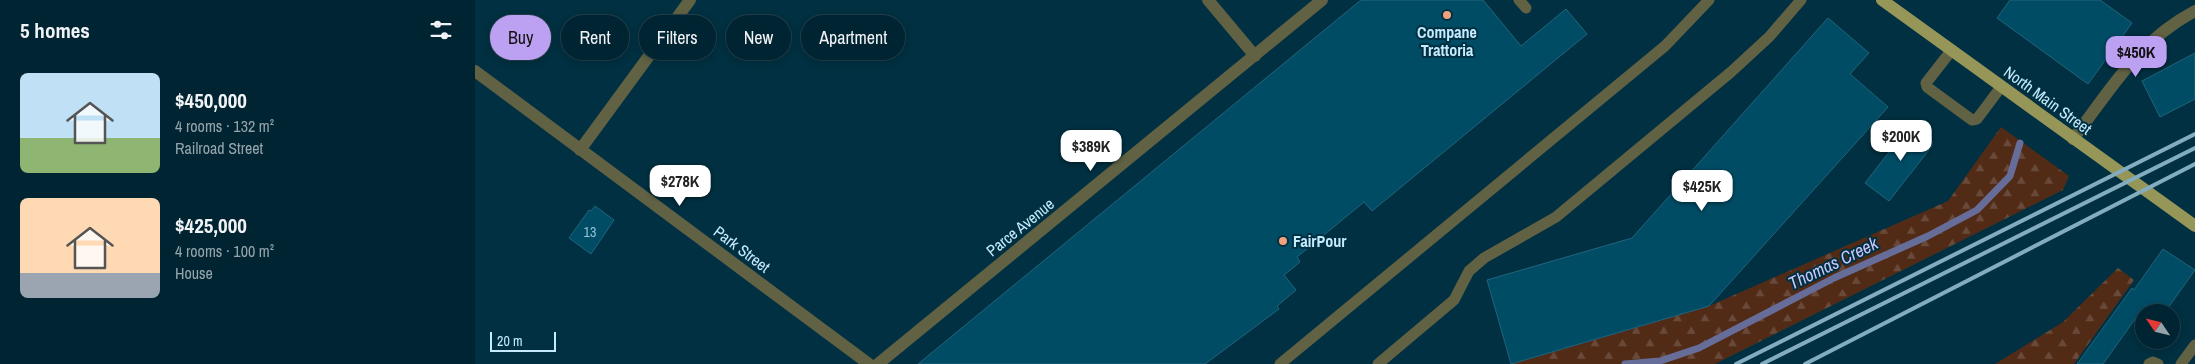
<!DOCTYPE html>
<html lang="en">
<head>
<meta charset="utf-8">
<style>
  :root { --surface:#002431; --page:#0a2c39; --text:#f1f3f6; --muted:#95a4ab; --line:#22414d; --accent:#bca0f2 }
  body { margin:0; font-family:"Archivo Narrow",sans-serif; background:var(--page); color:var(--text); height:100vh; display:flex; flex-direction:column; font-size:19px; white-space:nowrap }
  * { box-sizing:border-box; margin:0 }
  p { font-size:16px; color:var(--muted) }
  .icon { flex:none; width:28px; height:28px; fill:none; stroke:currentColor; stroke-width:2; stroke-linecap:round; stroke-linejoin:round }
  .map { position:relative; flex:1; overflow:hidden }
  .side { display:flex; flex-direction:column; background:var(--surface); width:475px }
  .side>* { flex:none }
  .hud { position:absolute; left:15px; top:15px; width:475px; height:45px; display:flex; gap:10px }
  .needle { width:32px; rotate:305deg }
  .buttons { position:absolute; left:1660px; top:304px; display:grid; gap:10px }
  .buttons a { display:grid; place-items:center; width:45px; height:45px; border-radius:50%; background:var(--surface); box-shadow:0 2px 8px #0003,0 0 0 1px var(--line); font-size:25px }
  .scale { position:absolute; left:15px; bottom:12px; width:66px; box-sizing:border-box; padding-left:5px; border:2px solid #c4ebfe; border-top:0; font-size:14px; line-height:18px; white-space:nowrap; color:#c4ebfe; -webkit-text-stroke:4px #003041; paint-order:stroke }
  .price { position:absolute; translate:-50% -42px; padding:0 11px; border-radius:10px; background:#fff; color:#222; font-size:16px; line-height:32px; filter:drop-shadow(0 1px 2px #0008) }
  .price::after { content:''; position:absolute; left:50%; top:30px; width:15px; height:11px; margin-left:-8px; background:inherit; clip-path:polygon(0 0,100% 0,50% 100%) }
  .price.current { background:var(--accent); color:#111 }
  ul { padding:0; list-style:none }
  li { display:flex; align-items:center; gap:15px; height:125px; padding:0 20px }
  li span { display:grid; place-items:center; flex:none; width:140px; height:100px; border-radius:8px; color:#555 }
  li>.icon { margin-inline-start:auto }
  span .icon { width:60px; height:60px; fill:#fffc; stroke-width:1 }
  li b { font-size:21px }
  h2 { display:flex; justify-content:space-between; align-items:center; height:60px; padding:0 20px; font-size:21px }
  .pill { padding:0 18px; border-radius:22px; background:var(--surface); box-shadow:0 2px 8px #0003,0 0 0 1px var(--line); font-size:18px; line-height:45px }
  .pill.current { background:var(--accent); color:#111 }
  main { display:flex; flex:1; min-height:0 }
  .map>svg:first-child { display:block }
</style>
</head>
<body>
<main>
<section class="side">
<h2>5 homes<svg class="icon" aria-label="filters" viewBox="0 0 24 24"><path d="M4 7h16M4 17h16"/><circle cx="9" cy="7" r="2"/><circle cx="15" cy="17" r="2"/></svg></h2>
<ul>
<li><span style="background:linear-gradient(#bfe0f5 65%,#8fb573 0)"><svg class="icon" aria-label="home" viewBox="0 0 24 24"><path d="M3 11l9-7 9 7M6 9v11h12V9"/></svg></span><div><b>$450,000</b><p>4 rooms · 132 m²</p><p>Railroad Street</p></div></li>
<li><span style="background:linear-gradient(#ffd9b3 75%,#9aa5b1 0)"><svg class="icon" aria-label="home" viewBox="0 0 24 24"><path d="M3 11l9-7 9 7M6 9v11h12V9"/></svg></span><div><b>$425,000</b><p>4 rooms · 100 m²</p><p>House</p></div></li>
</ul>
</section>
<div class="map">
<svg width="1720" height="364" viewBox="0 0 1720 364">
  <defs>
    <pattern id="forest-firs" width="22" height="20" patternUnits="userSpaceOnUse" patternTransform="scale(1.25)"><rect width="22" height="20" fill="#522b17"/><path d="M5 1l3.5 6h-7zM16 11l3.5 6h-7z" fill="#694a3a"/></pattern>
  </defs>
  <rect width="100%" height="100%" fill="#003041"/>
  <path fill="url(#forest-firs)" d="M1526 127 1594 176 1588 190 1240 364H1037L1234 306 1473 201Z
    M1643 268 1659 280 1599 364H1520L1588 322Z"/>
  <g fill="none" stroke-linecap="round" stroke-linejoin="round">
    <path stroke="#676d99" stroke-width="7" d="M1150 364 1185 361 1224 348 1359 278 1453 236 1502 210 1535 176 1545 143"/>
  </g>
  <path fill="#004c65" stroke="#22647d" d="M886 0H1008L1046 46 1091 9 1112 34 897 211 889 202 822 257 825 262 809 275 821 290 802 306 804 309 730 364H443Z
    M1535 0H1625L1657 23 1613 84 1522 18Z
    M1353 18 1394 53 1375 74 1413 107 1234 306 1036 364 1012 280 1157 238Z
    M1720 53V99L1685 117 1667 81Z
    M1446 126 1456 133 1457 146 1414 201 1390 183 1433 128Z
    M120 206 139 220 116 254 94 238 114 210 116 211Z
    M1688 249 1720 270 1690 312H1669V325L1660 319 1628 364H1602L1657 288 1659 290Z"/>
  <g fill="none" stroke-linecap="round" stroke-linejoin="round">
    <path stroke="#616144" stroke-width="11" d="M1044 0 1051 8
      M1476 51 1451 83 1452 87 1497 120 1502 119 1526 87
      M805 364 1190 46 1234 0
      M903 364 979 300 994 271 1009 258 1081 217 1256 72 1294 37 1326 0
      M1674 364 1678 362 1683 364
      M1706 364 1720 345"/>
    <path stroke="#616144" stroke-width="12" d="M733 0 780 56
      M0 71 394 364
      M1598 139C1636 89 1663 41 1720 11
      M105 150 215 0
      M403 364 847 0"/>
    <path stroke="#979659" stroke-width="12" d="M1407 0 1720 226"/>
    <path stroke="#83adbf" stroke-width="4" d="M1261 364 1720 134
      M1287 364 1720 148
      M1330 364 1720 164"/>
  </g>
  <g fill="#f0a27a" stroke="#003041" stroke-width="2">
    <circle cx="972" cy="15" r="5"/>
    <circle cx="808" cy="241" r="5"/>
  </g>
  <g text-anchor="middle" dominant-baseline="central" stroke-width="4" stroke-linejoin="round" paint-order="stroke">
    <g font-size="14" fill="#93c3d8">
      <text x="115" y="232">13</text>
    </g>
    <g font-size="16" font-weight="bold" fill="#c4ebfe" stroke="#003041">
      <text x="972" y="32">Compane<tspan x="972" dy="18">Trattoria</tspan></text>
      <text x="818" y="241" text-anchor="start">FairPour</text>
    </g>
    <g font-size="16" fill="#c4ebfe" stroke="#003041">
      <text transform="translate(1573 100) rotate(36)">North Main Street</text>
      <text transform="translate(545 227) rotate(-39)">Parce Avenue</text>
      <text transform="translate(267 249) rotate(37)">Park Street</text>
    </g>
    <g font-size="18" font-style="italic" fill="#cac6fb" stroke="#003041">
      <text transform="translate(1358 263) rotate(-26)">Thomas Creek</text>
    </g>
  </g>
</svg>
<div class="buttons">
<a><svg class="needle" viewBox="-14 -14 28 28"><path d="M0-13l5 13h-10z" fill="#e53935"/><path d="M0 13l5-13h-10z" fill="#95a4ab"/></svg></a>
</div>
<div class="scale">20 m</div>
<b class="price current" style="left:1661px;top:78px">$450K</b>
<b class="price" style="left:1426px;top:162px">$200K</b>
<b class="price" style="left:616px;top:172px">$389K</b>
<b class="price" style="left:205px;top:207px">$278K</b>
<b class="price" style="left:1227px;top:212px">$425K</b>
<div class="hud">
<a class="pill current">Buy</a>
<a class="pill">Rent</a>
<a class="pill">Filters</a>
<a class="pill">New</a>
<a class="pill">Apartment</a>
</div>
</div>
</main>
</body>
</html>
